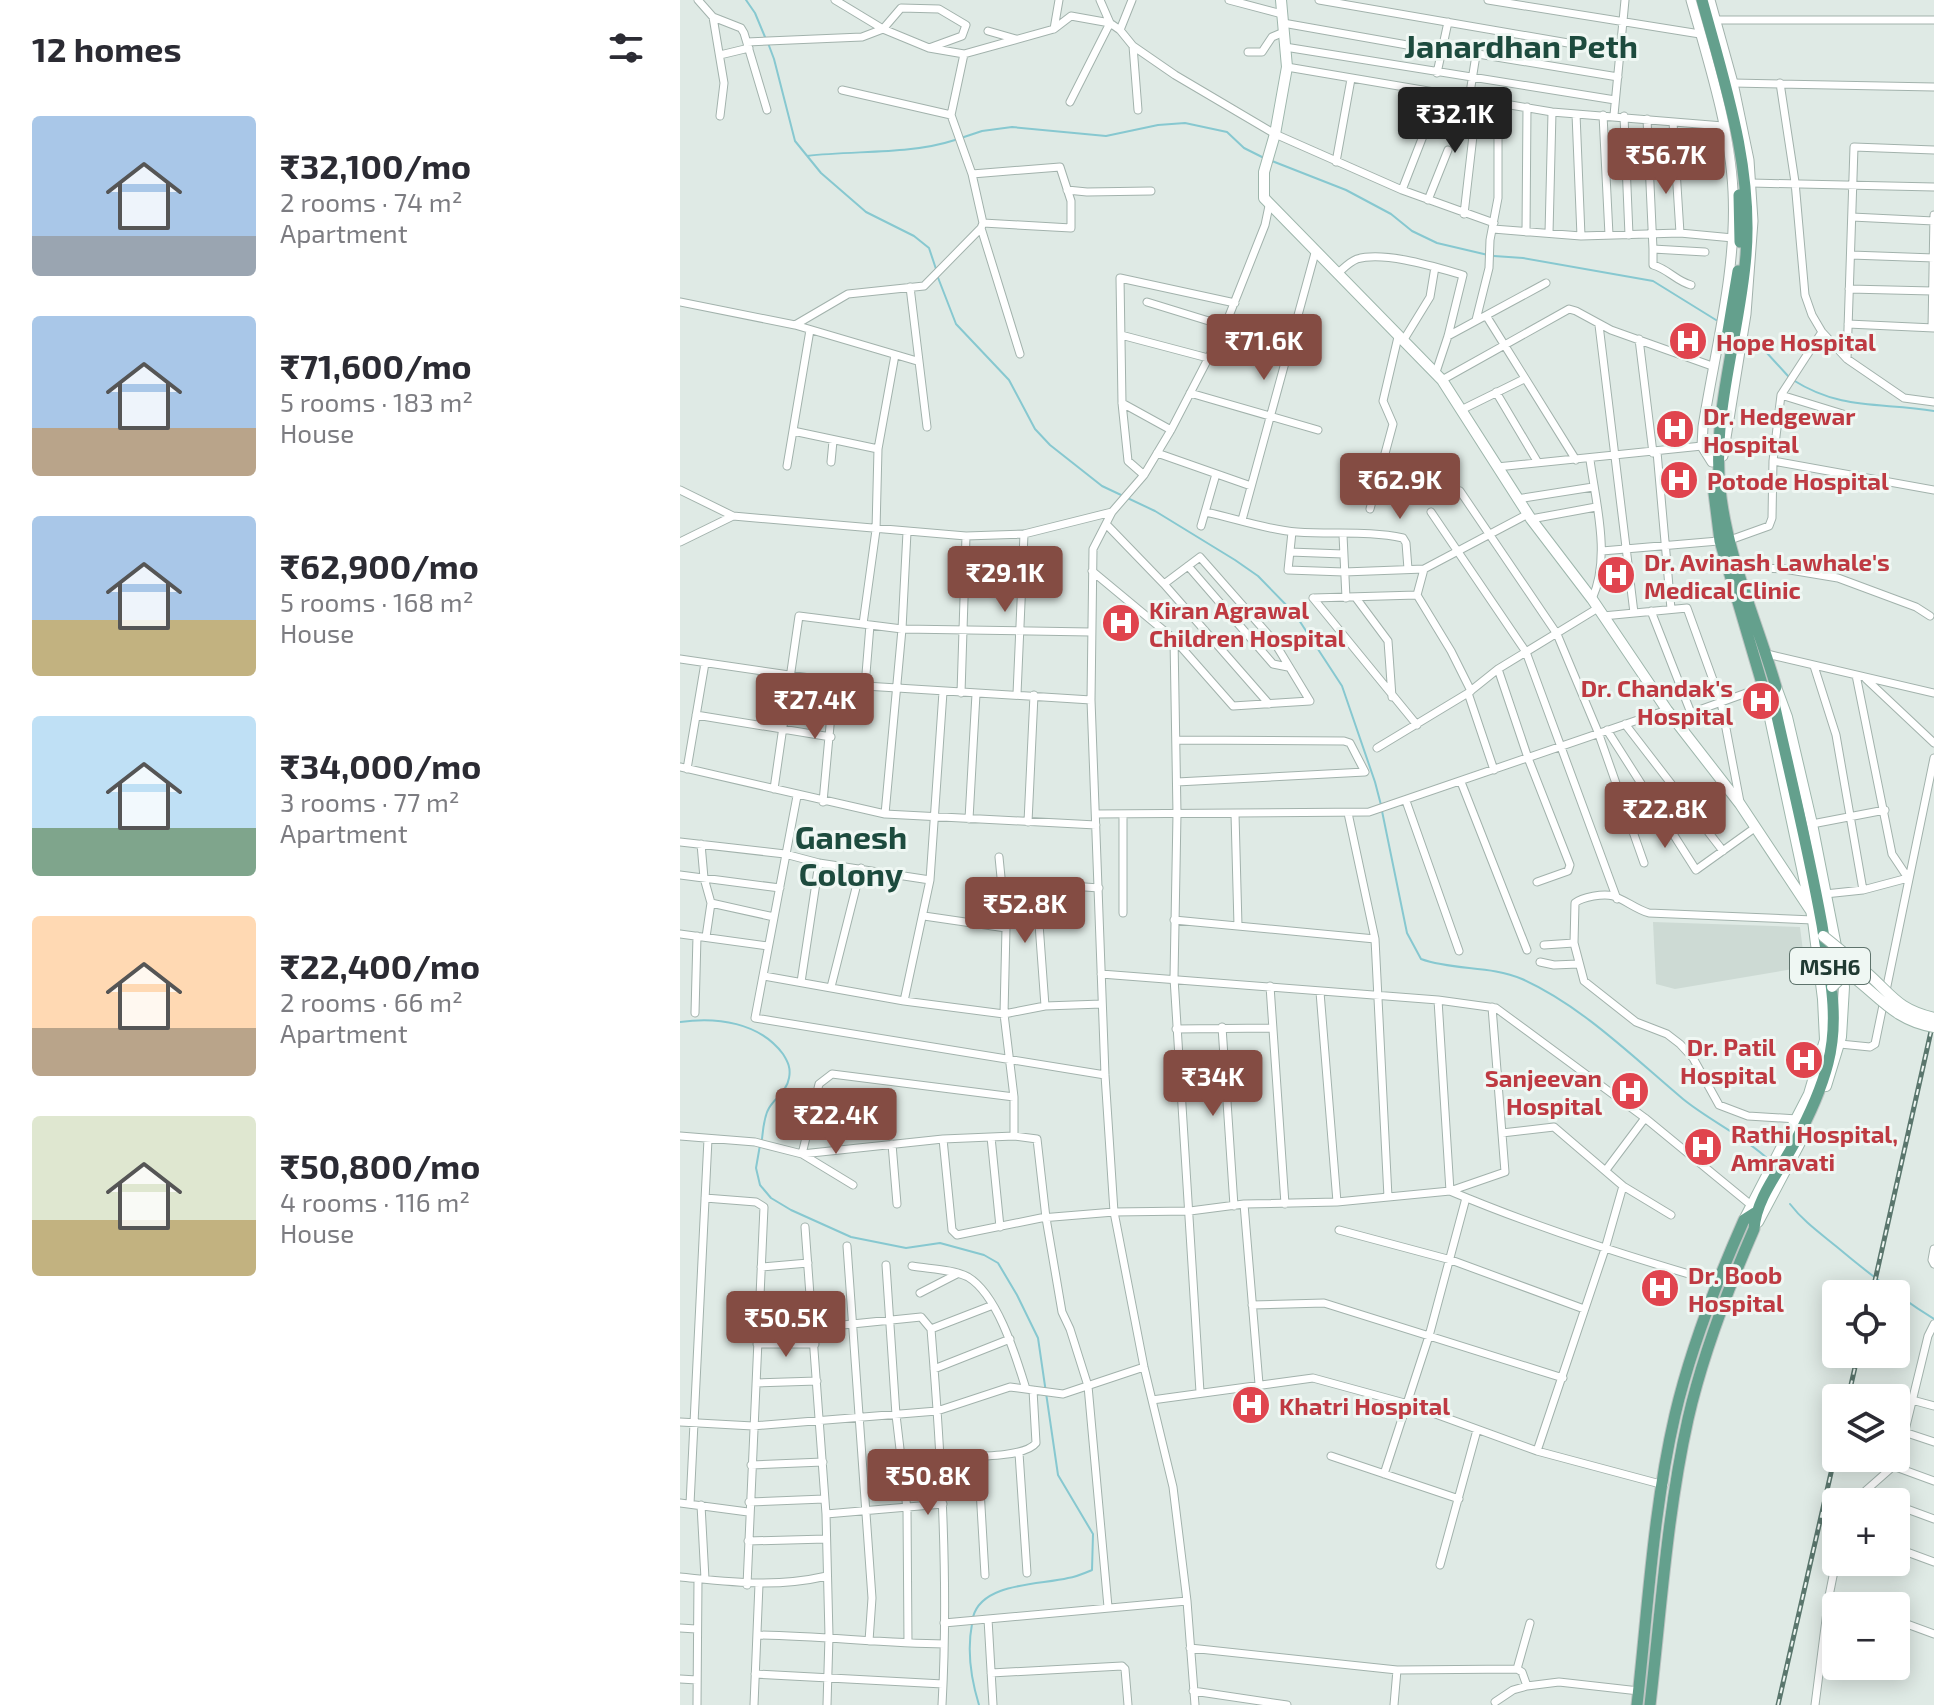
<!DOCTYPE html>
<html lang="en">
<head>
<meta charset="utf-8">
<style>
  :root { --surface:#fff; --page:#f7f7f7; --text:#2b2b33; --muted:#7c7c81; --accent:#844c43 }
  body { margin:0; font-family:"Exo 2",sans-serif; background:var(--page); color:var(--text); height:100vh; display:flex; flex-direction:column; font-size:30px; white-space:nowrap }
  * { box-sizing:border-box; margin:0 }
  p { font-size:26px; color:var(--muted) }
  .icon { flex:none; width:44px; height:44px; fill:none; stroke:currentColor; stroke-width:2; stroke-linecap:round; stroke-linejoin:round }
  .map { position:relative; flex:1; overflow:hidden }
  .sheet { display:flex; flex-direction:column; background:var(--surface); width:680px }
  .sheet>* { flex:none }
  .buttons { position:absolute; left:1142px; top:1280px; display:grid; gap:16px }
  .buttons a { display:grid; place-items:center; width:88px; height:88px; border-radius:8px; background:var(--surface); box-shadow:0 4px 20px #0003; font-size:40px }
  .price { position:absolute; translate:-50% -68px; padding:0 18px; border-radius:8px; background:var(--accent); color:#fff; font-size:26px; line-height:52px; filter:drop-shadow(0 2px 4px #0008) }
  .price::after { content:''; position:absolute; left:50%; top:48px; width:24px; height:18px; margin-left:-12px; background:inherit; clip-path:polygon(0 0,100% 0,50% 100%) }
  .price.on { background:#222; color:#fff }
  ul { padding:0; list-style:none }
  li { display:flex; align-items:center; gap:24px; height:200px; padding:0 32px }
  li span { display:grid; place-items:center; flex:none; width:224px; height:160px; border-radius:8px; color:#555 }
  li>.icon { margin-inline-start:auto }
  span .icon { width:96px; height:96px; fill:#fffc; stroke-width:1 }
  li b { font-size:34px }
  h2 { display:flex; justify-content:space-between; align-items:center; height:96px; padding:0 32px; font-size:34px }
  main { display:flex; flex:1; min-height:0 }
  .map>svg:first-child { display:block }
</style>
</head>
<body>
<main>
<section class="sheet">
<h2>12 homes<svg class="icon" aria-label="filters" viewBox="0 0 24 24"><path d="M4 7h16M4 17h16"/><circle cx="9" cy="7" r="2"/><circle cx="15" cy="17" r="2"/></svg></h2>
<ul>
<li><span style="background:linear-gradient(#a9c7e8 75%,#9aa5b1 0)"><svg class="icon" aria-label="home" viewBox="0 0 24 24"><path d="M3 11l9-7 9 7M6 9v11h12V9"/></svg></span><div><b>₹32,100/mo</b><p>2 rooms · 74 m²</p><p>Apartment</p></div></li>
<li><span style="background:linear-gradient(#a9c7e8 70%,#b9a48a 0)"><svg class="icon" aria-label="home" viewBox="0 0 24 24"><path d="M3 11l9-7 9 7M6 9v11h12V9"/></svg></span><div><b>₹71,600/mo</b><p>5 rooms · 183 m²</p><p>House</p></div></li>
<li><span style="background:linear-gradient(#a9c7e8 65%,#c2b280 0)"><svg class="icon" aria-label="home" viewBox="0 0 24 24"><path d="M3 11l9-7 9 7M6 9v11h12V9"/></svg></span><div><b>₹62,900/mo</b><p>5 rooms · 168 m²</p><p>House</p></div></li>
<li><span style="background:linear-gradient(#bfe0f5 70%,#7fa58c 0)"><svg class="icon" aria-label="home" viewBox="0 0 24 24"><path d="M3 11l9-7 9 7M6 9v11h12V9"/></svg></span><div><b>₹34,000/mo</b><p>3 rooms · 77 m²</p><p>Apartment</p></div></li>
<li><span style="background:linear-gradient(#ffd9b3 70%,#b9a48a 0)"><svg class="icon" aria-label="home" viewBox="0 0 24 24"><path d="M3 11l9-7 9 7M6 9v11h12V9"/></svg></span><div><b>₹22,400/mo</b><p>2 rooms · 66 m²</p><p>Apartment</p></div></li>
<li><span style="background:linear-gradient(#dfe7d0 65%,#c2b280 0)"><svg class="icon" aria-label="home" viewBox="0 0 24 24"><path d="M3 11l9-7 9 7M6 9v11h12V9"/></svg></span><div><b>₹50,800/mo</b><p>4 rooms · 116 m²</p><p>House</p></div></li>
</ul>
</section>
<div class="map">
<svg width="1254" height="1705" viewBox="0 0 1254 1705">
  <rect width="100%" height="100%" fill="#dfeae5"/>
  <path fill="#cddad4" d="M973 922 1120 927 1125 967 995 989 976 984Z"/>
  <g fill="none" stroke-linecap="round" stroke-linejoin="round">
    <path stroke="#87c8d0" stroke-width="2" d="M66 0 75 13 85 37
      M88 43 94 59 115 141 141 173 186 212 234 236 249 248 256 269
      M281 138 302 131 332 127 426 136 478 125 505 123 547 132 564 148 582 157
      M127 156C175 150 229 155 275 140
      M592 161 666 190 711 214 732 231 757 243 808 255
      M814 256 843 258 973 281 1036 320
      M257 275 276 324 329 380 355 429 370 445 422 486 475 511 555 560 578 576 615 614 662 686 695 782 701 805
      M1073 344 1086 352 1108 376
      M1113 380C1162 411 1201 402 1254 411
      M702 811 727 933 741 959C774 971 810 965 842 979 902 1006 953 1057 1003 1099 1030 1121 1062 1135 1088 1159
      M0 1022C37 1017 79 1022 103 1054 108 1062 111 1068 109 1078 107 1091 95 1098 89 1108 84 1116 83 1130 82 1139
      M80 1145 76 1168 80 1185 91 1198 111 1210 171 1237 226 1248 260 1243 304 1255 318 1263 337 1295 358 1338 378 1475 413 1534 412 1570C405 1573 396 1577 388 1578 361 1585 302 1582 293 1617
      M1110 1204C1123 1221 1140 1233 1157 1247 1188 1273 1220 1298 1254 1319
      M292 1624C287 1650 291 1679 299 1705"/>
    <g stroke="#a2b2ac" stroke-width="9">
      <path id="minor" d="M18 0 33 17 61 28 64 33 87 110
        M155 0 203 29 249 48 284 54 374 29 379 0
        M420 0 430 23 440 30 453 46 495 75 595 134 722 190 814 223
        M549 0 602 14
        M639 0 940 52
        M808 0 1020 34
        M33 17 44 83 40 116
        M1036 20H1254
        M603 23 761 51
        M374 29 391 16 430 23 390 102
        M440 30 452 0
        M308 31 336 39
        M67 42 182 37 203 29 221 8 259 9 286 25 282 36 249 48
        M453 46 458 110
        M605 47 935 100
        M568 52H582L592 37 604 32
        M40 55 69 48
        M607 67 872 112 1043 126
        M757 73 768 22
        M1053 83 1254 87
        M1100 83 1115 182 1125 295 1132 315 1142 332 1167 359 1224 398 1254 402
        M789 99 796 55 798 54 938 77
        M896 114 901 236
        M271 115 284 54
        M923 115 929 235
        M934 115 945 0
        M944 116 949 235
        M967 119 973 249 1025 252
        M993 122 1000 233
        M656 162 671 79
        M292 174 380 167 391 201V228L303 223
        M1071 183 1254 187
        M387 190 407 192 471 191
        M722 190 745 131
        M748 200 768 150
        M784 214 797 101
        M1172 217 1254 221
        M301 228 340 354
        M813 229 901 236 1000 233 1053 238
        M846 232 847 107
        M869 233 872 112
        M973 249V265C988 269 996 281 1011 285
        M1171 255 1254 258
        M657 274C663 269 669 262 677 259 705 251 755 267 783 275L768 336 756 372
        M230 287 247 427
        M1169 289 1252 291
        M0 302 115 325 168 294 244 286 301 228 303 223 292 174 271 115 162 90
        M467 302 545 326
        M807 317 896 460
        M796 320 809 268 810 240 818 198V103
        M1168 324 1254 328
        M115 325 237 361
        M919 325 954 613
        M1252 328 1254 215
        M441 335 528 358
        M768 336 866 283
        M959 339 973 453
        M723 341 750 297 755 267
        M1167 359 1174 147 1254 150
        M762 380 889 309 896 311 931 330 1032 366
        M816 392 857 461
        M510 393 638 430
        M1101 395 1166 415
        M442 403 491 430
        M781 410 844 379
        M113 431 198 449
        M977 452 991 609
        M477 453 571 486
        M910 460C916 504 931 557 912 599
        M1093 461 1254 490
        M151 462 153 441
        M107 466 130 330
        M817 467 1022 446
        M464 475 448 461 442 403 440 278 555 303
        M0 490 53 516
        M780 491 877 634 918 732 964 863
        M837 499 913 487
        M690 509 713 424 703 401 718 337
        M525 512C555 518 586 530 617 532 652 535 688 530 723 538L726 543 728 569
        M751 512 846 652 937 899
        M851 519 916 507
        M562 520 635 253
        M426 524 484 584 589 704
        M521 526 536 474
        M612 532 608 570 664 572 744 569 848 514
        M663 535 666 598
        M0 542 53 516 286 536 344 534 432 512
        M922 551 1050 540 1089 526 1092 518 1093 461 1101 395 1142 332
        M610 552 663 554
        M508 566 593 664 608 667
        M1057 567 1104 569 1158 578 1236 607 1250 616
        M412 571 494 639 553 706 630 701 593 640 520 557 484 584
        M737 595 771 651 791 691
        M633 598 737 725
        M633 598 737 595 744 569
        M676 598 708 641 712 697
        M971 611 1011 713
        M923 616 1007 608 1041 702 1060 802
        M494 639 497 814 494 978 520 1392
        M1087 654 1254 693
        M0 659 185 686 411 700
        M1134 666 1156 735 1183 890
        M818 669 848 758 890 865 888 871 857 882
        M1186 679 1254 743
        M185 686 190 625 183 624 196 530 198 449 215 355
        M281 693 286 536
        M788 693 814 770
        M337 694 344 534
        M16 715 151 737
        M994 719 1083 687
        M945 724 1043 851
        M927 730 1016 870 1076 827
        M496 740 664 741 670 743 685 772 497 782
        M697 748 788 693 818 669 918 608
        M0 767 205 814 416 825
        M7 769 25 663
        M781 782 847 950
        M94 789 119 616 222 629 410 632
        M117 796 75 1018 425 1075
        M726 801 779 951
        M143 802 154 682
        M668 813 695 939 708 1197
        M205 814 222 629 227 532
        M416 814 689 812 987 710
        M443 814V913
        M555 814 558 926
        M289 819 296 694
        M348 822 354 695
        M1132 824 1205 810
        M0 842 105 854 139 863 250 880
        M21 844 24 878 31 903 26 937
        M319 857 326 928 324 1014 334 1097V1136
        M0 875 100 888
        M321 881 419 888
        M356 883 365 1006
        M1145 894 1183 890 1228 878 1212 854 1176 675
        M31 903 94 917
        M244 916 326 928
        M494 920 695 939
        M0 934 88 946
        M864 945 894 943
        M860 962 874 965 898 964
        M421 974 758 1000 816 1008 965 1118 1071 1205
        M84 976 224 1001 324 1014 365 1006 422 1004
        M121 982 139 863
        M590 986 605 1204
        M151 987 181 868
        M640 992 657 1202
        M758 1000 770 1191C858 1228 948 1257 1040 1283
        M224 1001 250 880 263 692
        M15 1013 17 936
        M542 1027 554 1206
        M496 1029 591 1028
        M1160 1044 1190 1047 1195 1044 1254 758
        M1117 1119 1068 1116 1039 1105 1013 1058 1000 1044 987 1034 956 1022 904 981 894 943 895 903C902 897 924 893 933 896 946 900 955 909 969 913L1133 920
        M822 1133 874 1127 943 1186 925 1249 857 1451
        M0 1136 75 1142 122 1154 263 1139 334 1136 357 1139 366 1218 382 1312 390 1329 408 1386 428 1607
        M311 1137 320 1227
        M263 1139 272 1230 277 1235 361 1218 434 1212 510 1211 564 1204 657 1202 770 1191 825 1172 812 1007
        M212 1144 217 1204
        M926 1170 965 1118
        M173 1185 122 1154 139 1084 152 1074 334 1097
        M943 1186 991 1215
        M25 1198 76 1202 84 1207 67 1585
        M564 1204 579 1384
        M125 1227 146 1514 149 1636 147 1705
        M659 1230 771 1260 904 1309
        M167 1246 192 1598 189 1641
        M1254 1249 1252 1260 1254 1264
        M206 1265 216 1415 227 1509 228 1643
        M232 1266C249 1269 273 1269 288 1277 318 1295 336 1357 346 1389
        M81 1267 128 1263
        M240 1293 277 1274
        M572 1305 644 1303 883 1378
        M79 1306 131 1303
        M133 1328 241 1317 251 1329C261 1454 269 1580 262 1705
        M251 1329 313 1305
        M77 1344H135
        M254 1369 330 1339
        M76 1383 137 1381
        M472 1400 633 1378 728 1404 857 1451 984 1485
        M1232 1400 1254 1406
        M0 1422 73 1426 257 1411 330 1387 383 1394 464 1367
        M1224 1432 1254 1442
        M339 1453 347 1573
        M298 1455 305 1575
        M651 1456 779 1499
        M260 1458C282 1456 344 1459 356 1443L353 1390
        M71 1465 143 1462
        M1213 1466 1254 1481
        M704 1474 749 1336 786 1198
        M1183 1493 1207 1502
        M69 1502 144 1499
        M1179 1502 1183 1493 1217 1463 1248 1336 1254 1324
        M0 1503 68 1512
        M10 1504 28 1139
        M21 1505 25 1579
        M1216 1505 1254 1519
        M146 1514 263 1504
        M68 1541 146 1539
        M1216 1548 1254 1562
        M760 1565 797 1430
        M0 1577C52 1582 95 1588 147 1576
        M1149 1596 1176 1606
        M308 1619 313 1705
        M1216 1620 1254 1634
        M264 1623 507 1601
        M0 1628 16 1629
        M77 1635C140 1636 201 1643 264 1644
        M510 1648 717 1670 837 1669
        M837 1669 842 1672 847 1686 879 1682 959 1691
        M837 1669 850 1623
        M311 1673 442 1666 445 1669 448 1705
        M75 1674 263 1684
        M0 1679 17 1680
        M513 1691 607 1705
        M815 1702 833 1690 847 1686
        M17 1705 18 1579
        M74 1705 79 1584
        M515 1705 507 1601 493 1487 464 1367 434 1212 425 1075 411 700 413 549 432 512 464 475 491 430 545 326 585 225 589 206
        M714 1705 717 1670
        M1135 1705 1149 1596 1156 1561"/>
    </g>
    <g stroke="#a2b2ac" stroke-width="11">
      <path id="tertiary" d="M1011 0C1028 60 1050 129 1053 191 1057 270 1035 350 1023 427L1022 446 1032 462
        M1030 0 1053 83 1069 160 1073 221 1066 314 1043 456"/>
    </g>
    <g stroke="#9eb6ac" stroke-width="12">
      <path id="secondary" d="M601 0 607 67 595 134 584 172V198L762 380 851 519 912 599 987 710 1060 804 1131 911
        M1096 687 1107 717 1132 824 1164 987 1161 1037 1146 1086
        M1064 1220 1129 1094 1145 1040 1143 999 1133 920 1084 690
        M1078 1222 1123 1137"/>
    </g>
    <g stroke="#bcc4c2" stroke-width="13">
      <path id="primary" d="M1059 195 1060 242
        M1047 337 1058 271
        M1032 477 1040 541 1083 687 1092 694
        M957 1705C968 1608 973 1510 995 1415 1011 1347 1036 1283 1064 1220L1075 1213
        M970 1705C981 1610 987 1513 1008 1419 1023 1353 1047 1291 1074 1229 1076 1198 1101 1169 1115 1142 1128 1118 1141 1090 1148 1063 1160 1017 1149 971 1142 925 1128 847 1109 771 1092 694L1096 687C1077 621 1047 557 1040 489 1032 410 1060 333 1066 255 1073 167 1045 84 1022 0"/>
    </g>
    <use href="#minor" stroke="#fff" stroke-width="7"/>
    <use href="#tertiary" stroke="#fff" stroke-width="9"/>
    <use href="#secondary" stroke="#fff" stroke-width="10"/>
    <use href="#primary" stroke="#64a08d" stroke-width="11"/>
    <g stroke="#5a766d" stroke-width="5">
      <path id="rail" d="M1192 1294 1254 1018
        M1168 1398 1178 1354
        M1098 1705 1156 1451"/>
    </g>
    <use href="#rail" stroke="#eff7f3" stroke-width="2" stroke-dasharray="6" stroke-linecap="butt"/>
    <g stroke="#9eb6ac" stroke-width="12" stroke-linecap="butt">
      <path id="secondary-bridge" d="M1143 936C1158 948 1173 960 1187 973 1213 996 1217 1009 1254 1018
        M1152 987 1160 979 1172 976C1201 998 1216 1021 1254 1027"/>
    </g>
    <use href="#secondary-bridge" stroke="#fff" stroke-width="10"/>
  </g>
  <defs>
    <g id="hospital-disc" transform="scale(2)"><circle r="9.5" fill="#e0444e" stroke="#eff7f3"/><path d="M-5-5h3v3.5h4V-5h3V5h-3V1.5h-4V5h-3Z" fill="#fff"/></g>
  </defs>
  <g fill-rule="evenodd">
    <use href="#hospital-disc" x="1008" y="341"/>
    <use href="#hospital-disc" x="995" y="429"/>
    <use href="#hospital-disc" x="999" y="480"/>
    <use href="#hospital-disc" x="936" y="575"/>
    <use href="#hospital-disc" x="441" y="623"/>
    <use href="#hospital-disc" x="1081" y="701"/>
    <use href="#hospital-disc" x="1124" y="1060"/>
    <use href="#hospital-disc" x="950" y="1091"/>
    <use href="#hospital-disc" x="1023" y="1147"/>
    <use href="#hospital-disc" x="980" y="1288"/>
    <use href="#hospital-disc" x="571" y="1405"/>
  </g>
  <g text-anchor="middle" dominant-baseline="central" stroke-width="6" stroke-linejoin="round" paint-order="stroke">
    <rect fill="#eff7f3" stroke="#5e736c" stroke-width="2" x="1110" y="948" width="80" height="36" rx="6"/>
    <g font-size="22" font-weight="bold" fill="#203a32">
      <text x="1150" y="966">MSH6</text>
    </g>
    <g font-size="24" font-weight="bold" fill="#be3a42" stroke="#eff7f3" text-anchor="start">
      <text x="1036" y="341">Hope Hospital</text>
      <text x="1023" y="415">Dr. Hedgewar<tspan x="1023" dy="28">Hospital</tspan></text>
      <text x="1027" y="480">Potode Hospital</text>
      <text x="964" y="561">Dr. Avinash Lawhale's<tspan x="964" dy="28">Medical Clinic</tspan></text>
      <text x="469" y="609">Kiran Agrawal<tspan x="469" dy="28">Children Hospital</tspan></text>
      <text x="1053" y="687" text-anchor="end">Dr. Chandak's<tspan x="1053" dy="28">Hospital</tspan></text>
      <text x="1096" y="1046" text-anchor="end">Dr. Patil<tspan x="1096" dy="28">Hospital</tspan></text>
      <text x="922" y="1077" text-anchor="end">Sanjeevan<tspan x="922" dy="28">Hospital</tspan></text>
      <text x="1051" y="1133">Rathi Hospital,<tspan x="1051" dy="28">Amravati</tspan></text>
      <text x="1008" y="1274">Dr. Boob<tspan x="1008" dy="28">Hospital</tspan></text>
      <text x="599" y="1405">Khatri Hospital</text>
    </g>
    <g font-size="32" font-weight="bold" fill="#1d4b3e" stroke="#eff7f3">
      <text x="841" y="45">Janardhan Peth</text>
      <text x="171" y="836">Ganesh<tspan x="171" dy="37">Colony</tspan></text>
    </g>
  </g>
</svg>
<div class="buttons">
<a><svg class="icon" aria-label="locate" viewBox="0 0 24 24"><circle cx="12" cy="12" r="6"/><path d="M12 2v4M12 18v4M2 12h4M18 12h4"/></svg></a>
<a><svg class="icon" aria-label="layers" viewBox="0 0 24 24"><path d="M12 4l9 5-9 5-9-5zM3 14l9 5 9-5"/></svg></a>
<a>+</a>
<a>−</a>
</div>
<b class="price on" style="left:775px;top:155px">₹32.1K</b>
<b class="price" style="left:986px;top:196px">₹56.7K</b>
<b class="price" style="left:584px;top:382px">₹71.6K</b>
<b class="price" style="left:720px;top:521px">₹62.9K</b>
<b class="price" style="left:325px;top:614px">₹29.1K</b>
<b class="price" style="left:135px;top:741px">₹27.4K</b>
<b class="price" style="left:985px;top:850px">₹22.8K</b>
<b class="price" style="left:345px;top:945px">₹52.8K</b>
<b class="price" style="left:533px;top:1118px">₹34K</b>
<b class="price" style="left:156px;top:1156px">₹22.4K</b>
<b class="price" style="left:106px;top:1359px">₹50.5K</b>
<b class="price" style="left:248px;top:1517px">₹50.8K</b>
</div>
</main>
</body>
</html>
